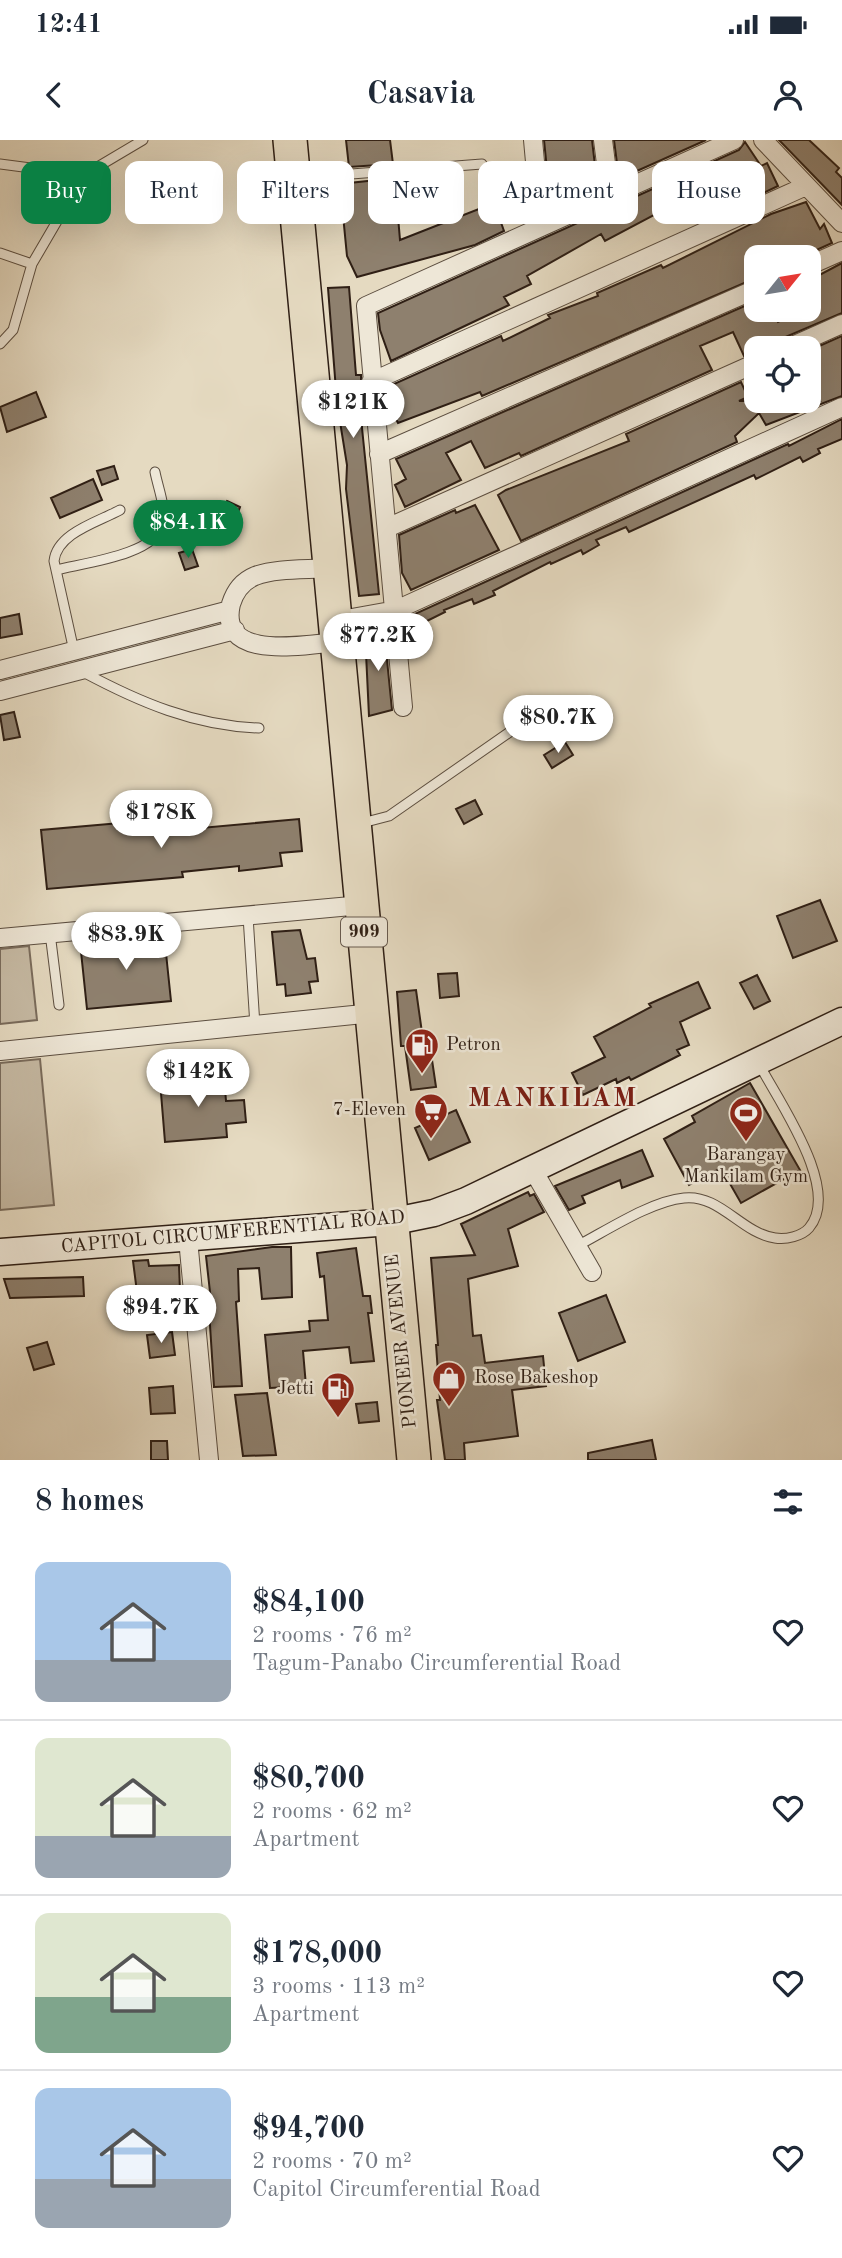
<!DOCTYPE html>
<html lang="en">
<head>
<meta charset="utf-8">
<style>
  :root { --surface:#fff; --page:#f2f2f3; --text:#1f2937; --muted:#747a83; --line:#e0e1e3; --accent:#0b8043 }
  body { margin:0; font-family:"Old Standard TT",serif; background:var(--page); color:var(--text); height:100vh; display:flex; flex-direction:column; font-size:26px; white-space:nowrap }
  * { box-sizing:border-box; margin:0 }
  p { font-size:23px; color:var(--muted) }
  .icon { flex:none; width:38px; height:38px; fill:none; stroke:currentColor; stroke-width:2; stroke-linecap:round; stroke-linejoin:round }
  .map { position:relative; height:1320px; overflow:hidden }
  .drawer { display:flex; flex-direction:column; background:var(--surface); flex:1 }
  .drawer>* { flex:none }
  .hud { position:absolute; left:21px; top:21px; width:802px; height:63px; display:flex; gap:14px }
  .needle { width:46px; rotate:60deg }
  .tools { position:absolute; left:744px; top:105px; display:grid; gap:14px }
  .tools a { display:grid; place-items:center; width:77px; height:77px; border-radius:14px; background:var(--surface); box-shadow:0 7px 28px #0002; font-size:35px }
  .price { position:absolute; translate:-50% -60px; padding:0 16px; border-radius:24px; background:#fff; color:#222; font-size:23px; line-height:46px; filter:drop-shadow(0 2px 4px #0008) }
  .price::after { content:''; position:absolute; left:50%; top:42px; width:21px; height:16px; margin-left:-10px; background:inherit; clip-path:polygon(0 0,100% 0,50% 100%) }
  .price.selected { background:var(--accent); color:#fff }
  ul { padding:0; list-style:none }
  li { display:flex; align-items:center; gap:21px; height:175px; padding:0 35px }
  li+li { border-top:2px solid var(--line) }
  li span { display:grid; place-items:center; flex:none; width:196px; height:140px; border-radius:14px; color:#555 }
  li>.icon { margin-inline-start:auto }
  span .icon { width:84px; height:84px; fill:#fffc; stroke-width:1 }
  li b { font-size:30px }
  h2 { display:flex; justify-content:space-between; align-items:center; height:84px; padding:0 35px; font-size:30px }
  .tag { padding:0 24px; border-radius:14px; background:var(--surface); box-shadow:0 7px 28px #0002; font-size:24px; line-height:63px }
  .tag.selected { background:var(--accent); color:#fff }
  .status { display:flex; justify-content:space-between; align-items:center; height:49px; padding:0 35px; background:var(--surface); direction:ltr }
  .status svg { height:19px; fill:currentColor }
  header { display:flex; justify-content:space-between; align-items:center; height:91px; padding:0 35px; background:var(--surface); font-size:32px; font-weight:700 }
  .map>svg:first-child { display:block }
</style>
</head>
<body>
<div class="status"><b>12:41</b><svg viewBox="0 0 49 12"><path d="M0 12V9h3v3zM5 12V6h3v6zM10 12V3h3v9zM15 12V0h3v12zM26 1h20v11H26zM47 4h2v5h-2z"/></svg></div>
<header><svg class="icon" aria-label="back" viewBox="0 0 24 24"><path d="M15 5l-7 7 7 7"/></svg>Casavia<svg class="icon" aria-label="person" viewBox="0 0 24 24"><circle cx="12" cy="8" r="4"/><path d="M4 21q1-7 8-7t8 7"/></svg></header>
<div class="map">
<svg width="842" height="1320" viewBox="0 0 842 1320">
  <rect width="100%" height="100%" fill="#e5dac1"/>
  <filter id="stains"><feTurbulence type="fractalNoise" baseFrequency=".00286" numOctaves="4"/><feColorMatrix values="0 0 0 0 .2 0 0 0 0 .09 0 0 0 0 .02 0 0 0 .5 -.17"/></filter>
  <radialGradient id="worn" r=".72"><stop offset=".6" stop-color="#630" stop-opacity="0"/><stop offset="1" stop-color="#630" stop-opacity=".3"/></radialGradient>
  <path fill="#c6baa4" stroke="#7a6c5c" stroke-width="2" d="M29 806 37 880 0 884V809Z
    M40 919 54 1065 0 1070V923Z"/>
  <path fill="#8e806e" stroke="#2f1f15" stroke-width="2" d="M346 0H390L393 24 349 27Z
    M544 0H592L597 43 572 46 574 60 551 69Z
    M614 0H706L619 39Z
    M779 0H809L839 28 836 32 842 38V65Z
    M745 2 761 26 767 23 778 46 761 54 759 49 736 62 734 57 710 69 701 50 605 101 601 94 527 136 531 144 504 157 509 165 391 221 380 190 378 173 739 10Z
    M414 36 415 52 396 53 400 100 494 63 504 91 475 105 357 137 347 116 340 44Z
    M806 62 820 89 824 84 832 103 801 117H756V138L482 256 480 252 398 283 386 259 385 248 501 196 503 201 550 178 548 175 598 156 597 153 661 125 663 128 771 74Z
    M842 123V173L783 198 777 208H756V212L744 216 733 192 700 206 712 230 521 316 519 313 485 328 471 301 446 313 461 340 405 367 395 345 406 339 396 319 756 161V170H771L778 182 801 170H808V141Z
    M349 147 356 235H361L362 288 379 454 359 456 346 349 347 325 337 263 328 148Z
    M842 196V256L766 285 759 273 735 296 737 302 521 401 498 355 506 350 629 301 626 294 741 242 748 257 739 261H820L808 236V211Z
    M36 252 46 277 7 292 0 267Z
    M842 279V299L818 309 820 313 803 322 800 317 756 339 754 335 629 392 626 387 596 400 599 405 583 414 581 410 551 424 550 422 493 451 495 455 474 464 472 459 444 470 445 472 407 491 406 478 788 304 789 306Z
    M114 326 118 339 102 345 97 331Z
    M93 339 102 360 60 378 51 358Z
    M227 361 240 367 236 378 225 384 219 372Z
    M475 365 499 410 411 450 402 433 399 395 455 370 456 373Z
    M192 409 198 426 185 430 179 413Z
    M19 474 22 494 0 498V478Z
    M384 490 392 570 369 576 365 492Z
    M14 572 20 597 4 600 0 575Z
    M565 602 573 615 552 628 544 615Z
    M475 660 482 674 464 684 456 669Z
    M177 678 179 690 299 679 302 711 280 713 282 726 239 731V726L182 732 183 737 47 749 41 690Z
    M820 760 837 801 793 818 777 776Z
    M300 790 307 819 315 818 318 841 309 842 311 853 286 856 285 844 277 845 272 792Z
    M164 794 171 861 87 869 80 802Z
    M457 833 459 856 440 858 438 834Z
    M757 835 770 861 754 869 740 843Z
    M698 842 710 868 680 882 689 905 677 910 680 915 631 940 629 937 617 943 616 939 583 955 572 933 605 917 594 897 651 867 649 864Z
    M416 850 426 921 432 920 436 947 411 950 405 906H401L397 852Z
    M224 936 226 961 244 960 246 982 226 984 227 997 165 1002 160 941Z
    M750 943 800 1030 741 1063 721 1028 689 1045 664 999 695 982 692 976Z
    M456 970 470 1002 429 1020 415 988Z
    M642 1010 653 1036 622 1048 620 1040 582 1056 585 1063 569 1070 555 1046Z
    M528 1052 530 1056 534 1054 544 1072 508 1089 518 1126 468 1139 473 1196 481 1195 485 1223 543 1216 546 1246 512 1250 518 1296 464 1303 465 1320H445L437 1260H440L436 1205H438L431 1118 475 1115 461 1084Z
    M272 1107H291L292 1157 262 1159 259 1128 238 1129 239 1161 236 1162 242 1246 214 1247 209 1170H212L206 1116Z
    M356 1108 363 1156H370L372 1173H368L374 1221 351 1223 349 1207 303 1211 306 1246 270 1248 265 1195 310 1191 309 1181 328 1180 324 1136 320 1137 317 1113Z
    M148 1120 149 1126 179 1125 181 1178 167 1179 164 1159 138 1160 133 1121Z
    M83 1137 84 1156 10 1158 4 1139Z
    M606 1155 625 1202 578 1221 559 1173Z
    M172 1192 175 1215 150 1218 147 1195Z
    M47 1202 54 1224 34 1230 27 1208Z
    M173 1246 175 1273 151 1274 149 1248Z
    M267 1253 276 1315 243 1316 235 1255Z
    M377 1262 379 1281 359 1283 356 1264Z
    M652 1300 656 1320H588V1313Z
    M151 1301H167L168 1320H151Z"/>
  <g fill="none" stroke-linecap="round" stroke-linejoin="round">
    <g stroke="#5c4e40" stroke-width="11">
      <path id="lane" d="M0 24 84 35
        M299 38 482 24
        M0 113 32 124
        M0 204 13 190 32 124 84 35 143 0
        M56 430C83 423 155 415 162 385 167 369 158 348 155 332
        M74 511 54 421C57 393 98 382 120 370
        M83 532C139 562 195 586 259 588
        M362 683 389 676 514 589
        M248 776 255 886
        M50 793 59 865
        M577 1106C606 1091 651 1061 684 1058 720 1054 741 1093 775 1098 786 1100 802 1096 809 1088 842 1050 779 962 759 924"/>
    </g>
    <g stroke="#5c4e40" stroke-width="20">
      <path id="street" d="M533 0 541 87
        M603 0 610 55
        M763 0 842 83
        M808 126 842 111
        M788 208 842 184
        M371 242 806 46
        M379 314 756 149
        M387 388 756 223
        M330 428C307 430 276 428 255 436 243 441 235 451 231 464 217 523 308 504 337 502
        M335 481 396 470 842 267
        M0 530 230 470
        M0 551 235 490
        M403 567 366 166 734 0
        M0 798 362 765
        M0 911 373 873
        M533 1030 592 1132
        M188 1099 209 1320"/>
    </g>
    <g stroke="#2f1f15" stroke-width="29">
      <path id="secondary" d="M0 1112 390 1082 434 1073 466 1061 842 881"/>
    </g>
    <g stroke="#2f1f15" stroke-width="36">
      <path id="highway" d="M290 0 414 1320"/>
    </g>
    <use href="#lane" stroke="#eee7d7" stroke-width="9"/>
    <use href="#street" stroke="#eee7d7" stroke-width="18"/>
    <use href="#secondary" stroke="#eee7d7" stroke-width="26"/>
    <use href="#highway" stroke="#e5dac1" stroke-width="33"/>
  </g>
  <defs>
    <g id="fuel-pin" transform="scale(1.75)"><path d="M0 17L-7.5 6A9.5 9.5 0 1 1 7.5 6Z" fill="#8f2418" stroke="#eee7d7"/><path d="M-5.5-6h7V0h2V4h1.3V-2.5L3-4.5l.8-.8L6-3V5H2.5V1h-1V6h-7ZM-4.2-4.7v3.2H.2V-4.7Z" fill="#fff"/></g>
    <g id="supermarket-pin" transform="scale(1.75)"><path d="M0 17L-7.5 6A9.5 9.5 0 1 1 7.5 6Z" fill="#8f2418" stroke="#eee7d7"/><path d="M-6-5.5h2.5l.6 2H6L4.5 2H-2.5L-4.4-4H-6ZM-1.5 3.2a1.3 1.3 0 1 0 .1 0ZM3 3.2a1.3 1.3 0 1 0 .1 0Z" fill="#fff"/></g>
    <g id="stadium-pin" transform="scale(1.75)"><path d="M0 17L-7.5 6A9.5 9.5 0 1 1 7.5 6Z" fill="#8f2418" stroke="#eee7d7"/><path d="M0-5a6.5 5 0 1 0 0 10a6.5 5 0 1 0 0-10ZM-3.5-1.8h7v3.6h-7Z" fill="#fff"/></g>
    <g id="shop-pin" transform="scale(1.75)"><path d="M0 17L-7.5 6A9.5 9.5 0 1 1 7.5 6Z" fill="#8f2418" stroke="#eee7d7"/><path d="M-5-2.5h2.3a2.7 3.5 0 0 1 5.4 0H5L5.5 6h-11ZM-1.5-2.5h3a1.5 2.3 0 0 0-3 0Z" fill="#fff"/></g>
  </defs>
  <g fill-rule="evenodd">
    <use href="#fuel-pin" x="422" y="905"/>
    <use href="#supermarket-pin" x="431" y="970"/>
    <use href="#stadium-pin" x="746" y="973"/>
    <use href="#shop-pin" x="449" y="1238"/>
    <use href="#fuel-pin" x="338" y="1249"/>
  </g>
  <g text-anchor="middle" dominant-baseline="central" stroke-width="5" stroke-linejoin="round" paint-order="stroke">
    <rect fill="#eee7d7" stroke="#685b4f" stroke-width="2" x="341" y="777.5" width="46" height="29" rx="5"/>
    <g font-size="18" font-weight="bold" fill="#2f1f15">
      <text x="364" y="792">909</text>
    </g>
    <g font-size="19" fill="#2f1f15" stroke="#eee7d7" text-anchor="start">
      <text x="446" y="905">Petron</text>
      <text x="406" y="970" text-anchor="end">7-Eleven</text>
      <text x="746" y="1015" text-anchor="middle">Barangay<tspan x="746" dy="22">Mankilam Gym</tspan></text>
      <text x="474" y="1238">Rose Bakeshop</text>
      <text x="314" y="1249" text-anchor="end">Jetti</text>
    </g>
    <g font-size="19" fill="#2f1f15" stroke="#eee7d7">
      <text transform="translate(233 1093) rotate(-5)">CAPITOL CIRCUMFERENTIAL ROAD</text>
      <text transform="translate(402 1201) rotate(-96)">PIONEER AVENUE</text>
    </g>
    <g font-size="26" font-weight="bold" letter-spacing="2" fill="#7a1f14" stroke="#eee7d7">
      <text x="553" y="959">MANKILAM</text>
    </g>
  </g>
  <rect width="100%" height="100%" filter="url(#stains)"/>
  <rect width="100%" height="100%" fill="url(#worn)"/>
</svg>
<div class="tools">
<a><svg class="needle" viewBox="-14 -14 28 28"><path d="M0-13l5 13h-10z" fill="#e53935"/><path d="M0 13l5-13h-10z" fill="#747a83"/></svg></a>
<a><svg class="icon" aria-label="locate" viewBox="0 0 24 24"><circle cx="12" cy="12" r="6"/><path d="M12 2v4M12 18v4M2 12h4M18 12h4"/></svg></a>
</div>
<b class="price" style="left:353px;top:300px">$121K</b>
<b class="price selected" style="left:188px;top:420px">$84.1K</b>
<b class="price" style="left:378px;top:533px">$77.2K</b>
<b class="price" style="left:558px;top:615px">$80.7K</b>
<b class="price" style="left:161px;top:710px">$178K</b>
<b class="price" style="left:126px;top:832px">$83.9K</b>
<b class="price" style="left:198px;top:969px">$142K</b>
<b class="price" style="left:161px;top:1205px">$94.7K</b>
<div class="hud">
<a class="tag selected">Buy</a>
<a class="tag">Rent</a>
<a class="tag">Filters</a>
<a class="tag">New</a>
<a class="tag">Apartment</a>
<a class="tag">House</a>
</div>
</div>
<section class="drawer">
<h2>8 homes<svg class="icon" aria-label="filters" viewBox="0 0 24 24"><path d="M4 7h16M4 17h16"/><circle cx="9" cy="7" r="2"/><circle cx="15" cy="17" r="2"/></svg></h2>
<ul>
<li><span style="background:linear-gradient(#a9c7e8 70%,#9aa5b1 0)"><svg class="icon" aria-label="home" viewBox="0 0 24 24"><path d="M3 11l9-7 9 7M6 9v11h12V9"/></svg></span><div><b>$84,100</b><p>2 rooms · 76 m²</p><p>Tagum-Panabo Circumferential Road</p></div><svg class="icon" aria-label="heart" viewBox="0 0 24 24"><path d="M12 20l-8-8c-3-5 5-10 8-4 3-6 11-1 8 4z"/></svg></li>
<li><span style="background:linear-gradient(#dfe7d0 70%,#9aa5b1 0)"><svg class="icon" aria-label="home" viewBox="0 0 24 24"><path d="M3 11l9-7 9 7M6 9v11h12V9"/></svg></span><div><b>$80,700</b><p>2 rooms · 62 m²</p><p>Apartment</p></div><svg class="icon" aria-label="heart" viewBox="0 0 24 24"><path d="M12 20l-8-8c-3-5 5-10 8-4 3-6 11-1 8 4z"/></svg></li>
<li><span style="background:linear-gradient(#dfe7d0 60%,#7fa58c 0)"><svg class="icon" aria-label="home" viewBox="0 0 24 24"><path d="M3 11l9-7 9 7M6 9v11h12V9"/></svg></span><div><b>$178,000</b><p>3 rooms · 113 m²</p><p>Apartment</p></div><svg class="icon" aria-label="heart" viewBox="0 0 24 24"><path d="M12 20l-8-8c-3-5 5-10 8-4 3-6 11-1 8 4z"/></svg></li>
<li><span style="background:linear-gradient(#a9c7e8 65%,#9aa5b1 0)"><svg class="icon" aria-label="home" viewBox="0 0 24 24"><path d="M3 11l9-7 9 7M6 9v11h12V9"/></svg></span><div><b>$94,700</b><p>2 rooms · 70 m²</p><p>Capitol Circumferential Road</p></div><svg class="icon" aria-label="heart" viewBox="0 0 24 24"><path d="M12 20l-8-8c-3-5 5-10 8-4 3-6 11-1 8 4z"/></svg></li>
</ul>
</section>
</body>
</html>
